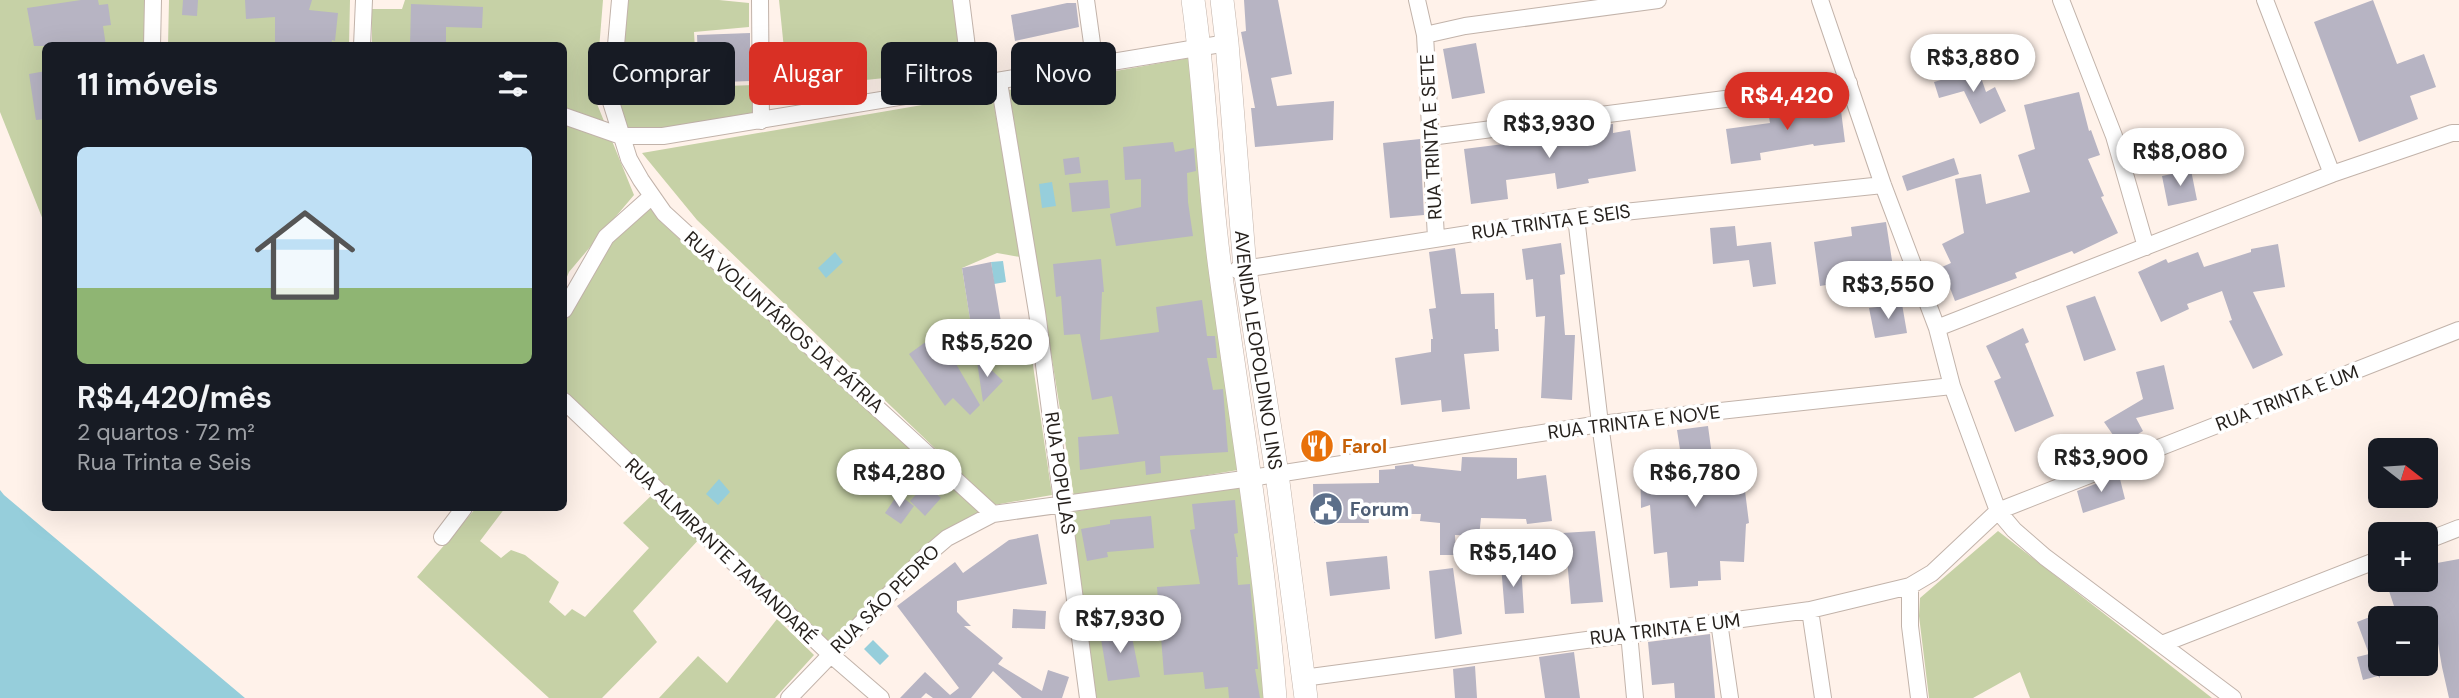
<!DOCTYPE html>
<html lang="pt">
<head>
<meta charset="utf-8">
<style>
  :root { --surface:#171b24; --page:#242831; --text:#f1f3f6; --muted:#9ea1a6; --line:#363941; --accent:#d93025 }
  body { margin:0; font-family:"DM Sans",sans-serif; background:var(--page); color:var(--text); height:100vh; display:flex; flex-direction:column; font-size:26px; white-space:nowrap }
  * { box-sizing:border-box; margin:0 }
  p { font-size:23px; color:var(--muted) }
  .icon { flex:none; width:38px; height:38px; fill:none; stroke:currentColor; stroke-width:2; stroke-linecap:round; stroke-linejoin:round }
  .map { position:relative; flex:1; overflow:hidden }
  .details { position:absolute; left:42px; top:42px; width:525px; height:469px; display:flex; flex-direction:column; background:var(--surface); border-radius:10px; box-shadow:0 7px 28px #0002 }
  .details>* { flex:none }
  .hud { position:absolute; left:588px; top:42px; width:665px; height:63px; display:flex; gap:14px }
  .needle { width:46px; rotate:107deg }
  .tools { position:absolute; left:2368px; top:438px; display:grid; gap:14px }
  .tools a { display:grid; place-items:center; width:70px; height:70px; border-radius:10px; background:var(--surface); box-shadow:0 7px 28px #0002; font-size:35px }
  .price { position:absolute; translate:-50% -60px; padding:0 16px; border-radius:24px; background:#fff; color:#222; font-size:23px; line-height:46px; filter:drop-shadow(0 2px 4px #0008) }
  .price::after { content:''; position:absolute; left:50%; top:42px; width:21px; height:16px; margin-left:-10px; background:inherit; clip-path:polygon(0 0,100% 0,50% 100%) }
  .price.selected { background:var(--accent); color:#fff }
  ul { padding:0; list-style:none }
  li { display:grid; align-content:center; gap:14px; height:371px; padding:0 35px }
  li+li { border-top:2px solid var(--line) }
  li span { display:grid; place-items:center; height:217px; border-radius:10px; color:#555 }
  li>.icon { margin-inline-start:auto }
  span .icon { width:126px; height:126px; fill:#fffc; stroke-width:1 }
  li b { font-size:30px }
  h2 { display:flex; justify-content:space-between; align-items:center; height:84px; padding:0 35px; font-size:30px }
  .chip { padding:0 24px; border-radius:10px; background:var(--surface); box-shadow:0 7px 28px #0002; font-size:24px; line-height:63px }
  .chip.selected { background:var(--accent); color:#fff }
  .map>svg:first-child { display:block }
</style>
</head>
<body>
<div class="map">
<svg width="2459" height="698" viewBox="0 0 2459 698">
  <rect width="100%" height="100%" fill="#fff2ea"/>
  <path fill="#c6d1a6" d="M0 0H146V45L46 46 45 225 0 112Z
    M169 0H350L349 45 168 46Z
    M405 0H603L595 99 634 195 569 272 564 284V46H372V9H402Z
    M626 0H719L749 3V27L694 32 697 87 755 85 756 116 666 131H627L619 101Z
    M779 0H955L962 70 788 88Z
    M1189 58 1238 470 1074 497 1009 90Z
    M992 93 1020 257 997 253 962 268 974 344 1029 338 1052 495 994 505 697 220 642 153Z
    M650 207 662 223 984 514 830 646 564 395V321L610 244Z
    M1244 486 1267 698H1094L1071 512Z
    M657 490 701 537 633 611 657 642 602 698H549L417 577 476 508H505L480 541 501 558 511 550 525 555 559 582 549 602 565 616 572 609 585 617 649 548 623 523Z
    M1998 531 2212 698H2030L2020 672 1973 698H1929L1919 616 1920 598Z
    M777 619 814 655 775 698H659L698 656 727 683Z"/>
  <path fill="#96cedb" d="M791 60 794 82 782 83 780 62Z
    M1052 182 1056 206 1042 208 1039 184Z
    M835 252 843 262 826 278 818 268Z
    M1003 261 1006 282 994 284 991 262Z
    M719 479 730 492 718 505 706 494Z
    M0 490 4 495 245 698H0Z
    M873 640 889 656 880 665 864 649Z"/>
  <path fill="#b7b4c3" d="M81 0H98L99 5 108 4 111 25 103 26 106 46H34L27 8Z
    M183 0H198L197 16 182 15Z
    M245 0H312L309 10 338 13 335 41 332 40 331 46H275V17L246 19Z
    M1244 0H1278L1292 74 1271 78 1277 106 1334 101 1333 140 1255 147 1251 108H1255L1241 32 1246 31Z
    M2373 0 2397 64 2424 54 2436 87 2410 96 2418 119 2359 142 2314 22Z
    M1067 3H1076L1079 27 1015 41 1011 15Z
    M411 4 483 7 482 28 446 27V46H410Z
    M750 33V81L699 83 697 35Z
    M1476 43 1485 93 1452 99 1443 49Z
    M1978 69 1986 92 1995 87 2006 111 1980 124 1964 91 1939 98 1934 82Z
    M46 71V119L36 120 29 74Z
    M2079 92 2089 131 2091 130 2100 155 2088 159 2104 196 2101 197 2118 233 2074 254 2072 251 2015 273 2017 278 1955 301 1942 267 1951 263 1942 244 1964 233 1955 179 1981 174 1986 204 2030 192 2018 155 2035 149 2024 105Z
    M1840 103 1845 142 1814 146 1813 144 1760 153 1761 160 1731 164 1726 129 1770 123 1768 111 1797 106V108Z
    M1613 124V133L1630 130 1636 171 1588 179 1589 183 1557 189 1555 173 1506 180 1508 199 1471 204 1464 149 1512 143 1511 140 1565 132V130Z
    M1420 139 1424 215 1390 218 1383 143Z
    M1173 142 1175 152 1194 148 1196 171 1187 173 1188 202 1193 236 1116 246 1110 214 1141 207V179L1125 180 1123 147Z
    M1079 157 1081 173 1065 175 1063 159Z
    M1954 158 1959 174 1907 191 1902 176Z
    M2191 170 2197 200 2168 206 2162 176Z
    M1108 180 1110 208 1072 212 1069 183Z
    M1886 222 1893 267 1850 273 1851 281 1820 286 1814 242 1852 236 1851 227Z
    M1735 226 1737 246 1771 242 1776 284 1753 287 1749 260 1713 264 1710 228Z
    M1561 243 1565 274 1560 275 1565 335H1575L1572 400 1541 398 1545 316 1536 317 1533 279 1526 280 1522 249Z
    M2278 244 2285 287 2253 292 2283 355 2253 369 2229 321 2232 320 2222 291 2187 304 2189 309 2161 322 2138 272 2166 259 2168 263 2198 252 2204 267 2251 252V249Z
    M1455 248 1461 294 1494 293 1495 329H1498L1499 351 1464 354 1470 409 1442 412 1441 400 1401 405 1395 358 1431 352V339H1433L1429 309 1436 308 1429 252Z
    M1101 259 1104 292H1102L1100 340 1159 332 1156 307 1202 300 1207 336H1215L1217 358H1207L1213 390 1223 389 1228 452 1160 456 1161 473 1146 475 1145 461 1080 470 1078 437 1119 434 1112 396 1092 400 1080 334 1064 335 1061 296 1056 297 1053 264Z
    M991 262 1004 340 974 345 962 268Z
    M2095 296 2116 350 2084 361 2066 306Z
    M1902 304 1907 333 1875 338 1869 308Z
    M2023 328 2029 342 2025 344 2054 416 2015 432 1994 381 2001 378 1986 346Z
    M938 333 980 405 970 415 953 398 945 406 909 354Z
    M976 355 1003 381 983 402Z
    M2164 365 2174 409 2136 418 2143 431 2120 445 2104 422 2143 399 2136 372Z
    M1708 426 1713 463 1741 459 1749 523 1746 524 1744 562 1720 561 1721 580 1698 581V586L1670 588 1667 552 1654 554 1650 505 1641 508 1640 457 1681 456 1677 430Z
    M1462 457 1517 458V479L1546 475 1552 521 1527 524 1526 519 1481 518 1479 536 1455 535 1456 555H1440V523L1420 521 1421 514H1368L1369 523H1314L1313 484 1379 483V470L1395 469V466L1413 464 1414 466 1461 471Z
    M2119 475 2125 499 2083 513 2077 491Z
    M926 484 941 498 925 516 910 501Z
    M898 494 914 506 901 524 885 513Z
    M1235 500 1238 533 1234 534 1238 557H1236L1238 585 1250 584 1258 669H1255L1260 698H1229L1228 687 1205 689 1203 672 1164 675 1157 587 1200 584 1190 530 1195 529 1192 504Z
    M1151 516 1154 548 1107 552 1108 557 1087 561 1081 529 1110 524V520Z
    M1595 531 1603 602 1571 604 1567 559H1564L1562 533Z
    M1038 534 1047 584 957 601V612L971 626H964L1003 658 998 664 1042 691 1048 670 1069 677 1062 698H1022L993 671 971 698H933L926 693 921 698H900L925 672 950 695 959 688 897 606 955 562 963 573 1009 540Z
    M1387 556 1390 589 1330 596 1326 562Z
    M2459 559V698H2449L2442 667 2432 608 2398 618 2385 579H2426V565Z
    M1521 564 1524 613 1505 614 1501 565Z
    M1453 568 1462 634 1435 639 1429 571Z
    M1013 609 1046 611 1045 629 1012 628Z
    M2380 613V678L2378 676 2363 680 2357 657 2369 654 2357 622Z
    M1130 627 1140 677 1108 681 1100 633Z
    M1710 634 1715 698H1675L1674 683 1652 685 1648 642Z
    M1574 652 1580 698H1545L1539 657Z
    M1475 666 1477 698H1455L1453 669Z"/>
  <g fill="none" stroke-linecap="round" stroke-linejoin="round">
    <g stroke="#c2b3aa" stroke-width="18">
      <path id="minor" d="M620 0 611 102 629 159 641 180 664 213 993 514 1251 478 1600 424 1952 386
        M760 0 761 121
        M961 0 972 87
        M1086 0 1095 65
        M1417 0 1425 35 1436 238
        M1820 0 1883 185 1937 328 1952 386 1998 511 2014 530 2045 557 2233 698
        M2061 0 2114 136 2146 247
        M2265 0 2332 174
        M1425 35 1465 26 1658 0
        M152 46 153 0
        M362 46 364 0
        M999 82 1037 312 1088 698
        M564 116 621 136H663L1227 43
        M1430 137 1849 83
        M1576 217 1600 424 1629 633 1635 698
        M1237 270 1576 217 1883 185
        M564 310 606 237 652 196
        M1937 328 2332 174 2452 133H2459
        M564 401 830 654 881 698
        M442 537 464 508
        M2426 541 2459 528
        M1910 586V626L1919 698
        M1810 610 1823 698
        M1719 622 1730 698
        M2162 644 2380 559
        M1303 678 1810 610 1910 586 1932 573 1998 511 2459 330
        M789 698 927 555 947 538 993 514"/>
    </g>
    <g stroke="#c2b3aa" stroke-width="24">
      <g id="secondary">
        <path d="M1193 0C1206 91 1208 184 1221 276 1240 416 1264 556 1275 698"/>
        <path id="s1" d="M1222 0 1227 43 1245 269 1277 474 1306 698"/>
      </g>
    </g>
    <use href="#minor" stroke="#fff" stroke-width="16"/>
    <use href="#secondary" stroke="#fff" stroke-width="23"/>
  </g>
  <defs>
    <g id="restaurant-disc" transform="scale(1.75)"><circle r="9.5" fill="#e8710a" stroke="#fff"/><path d="M-5-6h1v4h1v-4h1v4h1v-4h1v5L-1.5 .5V6h-2V.5L-5-1ZM5-6V6H3V1.5H1.5Q1.5-4 5-6Z" fill="#fff"/></g>
    <g id="civic-disc" transform="scale(1.75)"><circle r="9.5" fill="#5c6f8a" stroke="#fff"/><path d="M-.6-6.5H3V-4.5H.6V-3L4-1V1h2V6H-6V1h2V-1L-.6-3ZM-1.2 2.5V6h2.4V2.5Z" fill="#fff"/></g>
  </defs>
  <g fill-rule="evenodd">
    <use href="#restaurant-disc" x="1317" y="446"/>
    <use href="#civic-disc" x="1326" y="509"/>
  </g>
  <g text-anchor="middle" dominant-baseline="central" stroke-width="7" stroke-linejoin="round" paint-order="stroke">
    <g font-size="19" fill="#26211d" stroke="#fff">
      <text transform="translate(1431 137) rotate(-93)">RUA TRINTA E SETE</text>
      <text transform="translate(1551 222) rotate(-8)">RUA TRINTA E SEIS</text>
      <text transform="translate(784 322) rotate(42)">RUA VOLUNTÁRIOS DA PÁTRIA</text>
      <text stroke="none"><textPath href="#s1" startOffset="352">AVENIDA LEOPOLDINO LINS</textPath></text>
      <text transform="translate(2287 398) rotate(-21)">RUA TRINTA E UM</text>
      <text transform="translate(1634 422) rotate(-7)">RUA TRINTA E NOVE</text>
      <text transform="translate(1060 473) rotate(82)">RUA POPULAS</text>
      <text transform="translate(721 551) rotate(44)">RUA ALMIRANTE TAMANDARÉ</text>
      <text transform="translate(885 599) rotate(-45)">RUA SÃO PEDRO</text>
      <text transform="translate(1665 629) rotate(-7)">RUA TRINTA E UM</text>
    </g>
    <g font-size="19" font-weight="bold" fill="#c56008" stroke="#fff" text-anchor="start">
      <text x="1342" y="446">Farol</text>
    </g>
    <g font-size="19" font-weight="bold" fill="#4e5e75" stroke="#fff" text-anchor="start">
      <text x="1350" y="509">Forum</text>
    </g>
  </g>
</svg>
<div class="tools">
<a><svg class="needle" viewBox="-14 -14 28 28"><path d="M0-13l5 13h-10z" fill="#e53935"/><path d="M0 13l5-13h-10z" fill="#9ea1a6"/></svg></a>
<a>+</a>
<a>−</a>
</div>
<b class="price" style="left:1973px;top:94px">R$3,880</b>
<b class="price selected" style="left:1787px;top:132px">R$4,420</b>
<b class="price" style="left:1549px;top:160px">R$3,930</b>
<b class="price" style="left:2180px;top:188px">R$8,080</b>
<b class="price" style="left:1888px;top:321px">R$3,550</b>
<b class="price" style="left:987px;top:379px">R$5,520</b>
<b class="price" style="left:2101px;top:494px">R$3,900</b>
<b class="price" style="left:899px;top:509px">R$4,280</b>
<b class="price" style="left:1695px;top:509px">R$6,780</b>
<b class="price" style="left:1513px;top:589px">R$5,140</b>
<b class="price" style="left:1120px;top:655px">R$7,930</b>
<div class="hud">
<a class="chip">Comprar</a>
<a class="chip selected">Alugar</a>
<a class="chip">Filtros</a>
<a class="chip">Novo</a>
</div>
<section class="details">
<h2>11 imóveis<svg class="icon" aria-label="filters" viewBox="0 0 24 24"><path d="M4 7h16M4 17h16"/><circle cx="9" cy="7" r="2"/><circle cx="15" cy="17" r="2"/></svg></h2>
<ul>
<li><span style="background:linear-gradient(#bfe0f5 65%,#8fb573 0)"><svg class="icon" aria-label="home" viewBox="0 0 24 24"><path d="M3 11l9-7 9 7M6 9v11h12V9"/></svg></span><div><b>R$4,420/mês</b><p>2 quartos · 72 m²</p><p>Rua Trinta e Seis</p></div></li>
</ul>
</section>
</div>
</body>
</html>
